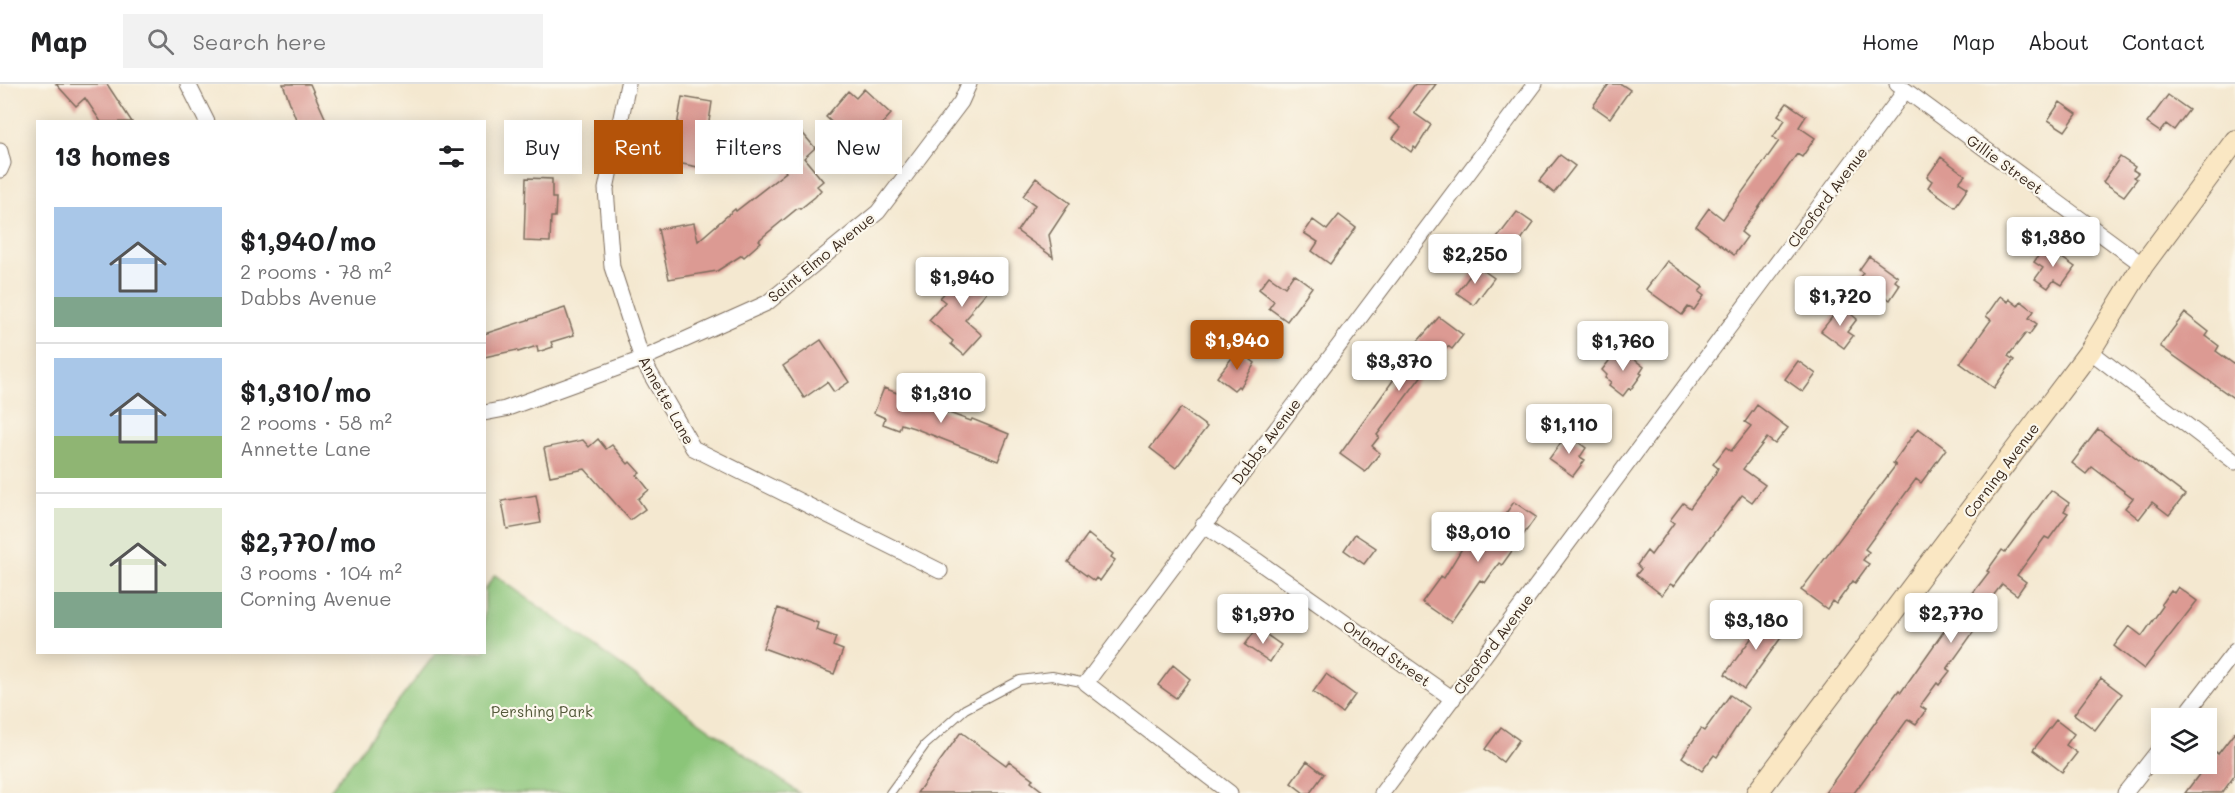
<!DOCTYPE html>
<html lang="en">
<head>
<meta charset="utf-8">
<style>
  :root { --surface:#fff; --page:#f2f2f2; --text:#202124; --muted:#757577; --line:#e0e0e0; --accent:#b45309 }
  body { margin:0; font-family:Mali,sans-serif; background:var(--page); color:var(--text); height:100vh; display:flex; flex-direction:column; font-size:22px; white-space:nowrap }
  * { box-sizing:border-box; margin:0 }
  p { font-size:20px; color:var(--muted) }
  .icon { flex:none; width:33px; height:33px; fill:none; stroke:currentColor; stroke-width:2; stroke-linecap:round; stroke-linejoin:round }
  .map { position:relative; flex:1; overflow:hidden }
  .sheet { position:absolute; left:36px; top:36px; width:450px; height:534px; display:flex; flex-direction:column; background:var(--surface); border-radius:0px; box-shadow:0 3px 15px #0003 }
  .sheet>* { flex:none }
  .guide { position:absolute; left:504px; top:36px; width:570px; height:54px; display:flex; gap:12px }
  .controls { position:absolute; left:2151px; top:624px; display:grid; gap:12px }
  .controls a { display:grid; place-items:center; width:66px; height:66px; border-radius:0px; background:var(--surface); box-shadow:0 3px 15px #0003; font-size:30px }
  .price { position:absolute; translate:-50% -51px; padding:0 14px; border-radius:6px; background:#fff; color:#222; font-size:20px; line-height:39px; filter:drop-shadow(0 2px 3px #0008) }
  .price::after { content:''; position:absolute; left:50%; top:36px; width:18px; height:14px; margin-left:-9px; background:inherit; clip-path:polygon(0 0,100% 0,50% 100%) }
  .price.active { background:var(--accent); color:#fff }
  ul { padding:0; list-style:none }
  li { display:flex; align-items:center; gap:18px; height:150px; padding:0 18px }
  li+li { border-top:2px solid var(--line) }
  li span { display:grid; place-items:center; flex:none; width:168px; height:120px; border-radius:0px; color:#555 }
  li>.icon { margin-inline-start:auto }
  span .icon { width:72px; height:72px; fill:#fffc; stroke-width:1 }
  li b { font-size:26px }
  h2 { display:flex; justify-content:space-between; align-items:center; height:72px; padding:0 18px; font-size:26px }
  .pill { padding:0 21px; border-radius:0px; background:var(--surface); box-shadow:0 3px 15px #0003; font-size:21px; line-height:54px }
  .pill.active { background:var(--accent); color:#fff }
  header { display:flex; align-items:center; gap:36px; box-sizing:border-box; height:84px; padding:0 30px; background:var(--surface); border-bottom:2px solid var(--line) }
  header strong { font-size:28px }
  nav { display:flex; gap:33px; margin-inline-start:auto; font-size:21px }
  .search { width:420px; height:54px; background:var(--page); display:flex; align-items:center; gap:15px; box-sizing:border-box; padding:0 21px; border-radius:0px; color:var(--muted); font-size:22px }
  .map>svg:first-child { display:block }
</style>
</head>
<body>
<header>
<strong>Map</strong>
<div class="search"><svg class="icon" aria-label="search" viewBox="0 0 24 24"><circle cx="10" cy="10" r="6"/><path d="M15 15l6 6"/></svg>Search here</div>
<nav><a>Home</a><a>Map</a><a>About</a><a>Contact</a></nav>
</header>
<div class="map">
<svg width="2235" height="709" viewBox="0 0 2235 709">
  <rect width="100%" height="100%" fill="#fbf7ec"/>
  <filter id="ink" filterUnits="userSpaceOnUse"><feTurbulence type="fractalNoise" baseFrequency=".0167" numOctaves="2"/><feDisplacementMap in="SourceGraphic" scale="12" xChannelSelector="R" yChannelSelector="G"/><feConvolveMatrix kernelMatrix="1 2 1 2 8 2 1 2 1" color-interpolation-filters="sRGB"/></filter>
  <filter id="wash" filterUnits="userSpaceOnUse"><feTurbulence type="fractalNoise" baseFrequency=".008" numOctaves="4" result="noise"/><feDisplacementMap in="SourceGraphic" scale="24" xChannelSelector="R" yChannelSelector="G"/><feGaussianBlur stdDeviation="1.35" result="paint"/><feColorMatrix in="noise" values="0 0 0 0 0 0 0 0 0 0 0 0 0 0 0 0 0 1.4 0 .05"/><feComposite in="paint" operator="in"/></filter>
  <g filter="url(#wash)">
    <rect width="100%" height="100%" fill="#f4e8d0"/>
    <path fill="#8bc579" stroke="#63784c" stroke-width="1.5" d="M495 491 799 709H328L436 569 484 568 485 505Z"/>
    <g id="blocks">
      <path fill="#dc9a93" d="M56 0H107L132 38H101L85 14 76 22Z
        M283 0H310L327 38H297Z
        M1415 0H1436L1414 29 1431 41 1416 65 1414 63 1411 68 1393 54 1401 44 1389 35Z
        M1609 0H1621L1630 6 1610 34 1593 22Z
        M864 5 891 30 873 50 877 54 859 74 855 70 850 77 827 56 838 44 826 33 848 7 856 14Z
        M2168 11 2189 26 2174 46 2166 40 2160 48 2147 39Z
        M682 13 712 18 706 57 703 56 698 83 667 77 673 47 676 48Z
        M2060 18 2077 30 2065 47 2048 36Z
        M1787 19 1806 32 1799 43 1815 54 1802 73 1797 70 1741 148 1747 153 1734 171 1696 142 1709 124 1723 135 1779 57 1773 53 1785 36 1778 31Z
        M796 41 815 64 804 74 823 97 817 102 821 106 815 113 800 125 798 124 759 156 761 158 744 173 742 171 717 187 669 195 658 145 694 139 698 157 735 125 736 127 786 88 784 85 796 74 780 55Z
        M1560 71 1575 82 1554 109 1539 97Z
        M1941 73 1965 91 1959 98 1968 104 1955 123 1928 103 1932 97 1927 93Z
        M2120 73 2135 83 2133 86 2138 89 2134 93 2137 95 2124 112 2103 98Z
        M526 94 552 95V114H556L555 133H551L550 158 524 157Z
        M1036 94 1070 119 1049 151 1053 173 1017 147 1035 121 1023 112Z
        M1517 128 1533 139 1511 170 1494 158Z
        M1339 131 1356 144 1330 180 1312 167 1318 158 1304 149 1313 136 1327 146Z
        M2045 162 2075 183 2062 201 2054 196 2048 204 2035 195 2043 184 2034 178Z
        M1869 172 1898 193 1895 197 1900 201 1890 216 1859 194 1863 189 1859 186Z
        M974 177 991 192 985 200 990 204 971 226 972 228 965 236 982 251 964 271 951 260 953 257 929 236 945 218 940 214Z
        M1667 177 1703 203 1699 208 1704 212 1694 226 1688 223 1682 231 1646 205Z
        M1477 182 1494 194 1474 221 1457 209Z
        M1294 190 1312 203 1287 237 1269 224 1274 217 1259 205 1269 192 1285 203Z
        M2000 212 2008 218 2009 215 2018 222 2021 217 2034 227 2029 234 2037 240 2029 251 2026 249 2008 272 2014 276 1994 304 1960 279 1991 236 1986 232Z
        M1841 222 1857 235 1847 248 1853 252 1844 264 1821 247Z
        M565 224 574 251 551 258 553 263 538 268 537 262 518 268 517 266 484 273V250Z
        M2185 229 2209 248 2206 252 2219 262 2216 267 2235 281V315L2160 262Z
        M1439 233 1463 251 1452 265 1448 262 1432 284 1429 282 1377 351 1379 353 1372 362 1380 369 1365 388 1340 370 1420 259 1418 257Z
        M821 256 849 298 834 308 827 298 804 314 783 282Z
        M1619 264 1644 283 1640 289 1642 290 1631 305 1629 304 1623 312 1609 301 1611 298 1605 294 1607 291 1602 286Z
        M1238 266 1255 279 1240 304 1238 302 1234 306 1217 293Z
        M1798 277 1816 290 1803 308 1785 295Z
        M884 304 949 329 971 337 972 335 1009 350 998 377 914 344 901 340 899 346 883 340 885 334 874 329Z
        M1757 321 1788 344 1775 360 1767 354 1743 385 1765 401 1752 418 1742 411 1674 502 1670 500 1662 511 1636 491 1641 485 1637 481 1647 467 1651 471 1674 439 1670 436 1683 419 1690 424 1715 390 1718 384 1713 380 1726 363 1731 367 1751 342 1745 338Z
        M1181 324 1207 343 1176 384 1150 364Z
        M1918 344 1946 365 1921 399 1916 395 1865 465 1869 468 1863 476 1869 480 1855 499 1853 497 1836 520 1832 517 1827 525 1801 506 1896 381 1893 379Z
        M2098 345 2185 411 2169 431 2152 418 2139 435 2125 424 2133 414 2092 383 2086 390 2072 379Z
        M1567 350 1586 364 1580 373 1585 376 1573 392 1549 375Z
        M598 355 606 365 612 361 628 380 630 378 640 389 637 391 649 406 638 415 645 425 630 436 585 385 550 392 544 364 583 356 589 363Z
        M2051 406 2069 419 2064 427 2068 429 2049 455 2045 453 2017 491 2026 498 2017 511 2002 500 1984 524 1992 532 1982 547 1977 543 1947 585 1950 587 1939 601 1937 599 1920 622 1926 626 1916 640 1908 635 1854 709H1825L1884 626 1899 606 1901 608 1949 540 1989 488 1987 487 2002 466 2005 468Z
        M536 411 541 439 507 445 502 417Z
        M1514 418 1536 433 1502 481 1499 479 1485 499 1480 496 1451 538 1422 518 1441 492 1444 494 1467 456 1478 464 1485 454 1487 455Z
        M1088 450 1113 470 1111 473 1115 476 1100 497 1096 494 1094 497 1068 478Z
        M1355 450 1376 464 1364 480 1344 466Z
        M2178 503 2197 517 2144 585 2114 562 2129 542 2142 552 2163 522 2161 520 2171 506 2174 509Z
        M778 524 818 539 816 546 836 553 833 562 843 566 834 590 763 564Z
        M1769 530 1788 544 1744 605 1725 590Z
        M1257 544 1281 561 1270 578 1245 561Z
        M1173 581 1190 595 1176 614 1158 601Z
        M1326 590 1355 611 1342 629 1313 608Z
        M2101 594 2122 610 2095 646 2074 630Z
        M1730 611 1749 624 1717 673 1714 671 1702 687 1682 673 1701 645 1704 647Z
        M2056 636 2074 650 2066 661 2077 669 2062 688 2033 666Z
        M1501 643 1519 656 1503 678 1485 665Z
        M961 648 1006 681 1009 677 1033 695 1031 698 1045 709H917Z
        M2235 648V691L2222 709H2185L2216 668 2218 670Z
        M1307 677 1324 690 1310 709H1304L1291 699Z"/>
    </g>
  </g>
  <g filter="url(#ink)">
    <use href="#blocks" fill-opacity="0" stroke="#7c6c5c" stroke-width="1.5"/>
    <g fill="none" stroke-linecap="round" stroke-linejoin="round">
      <g stroke="#7c6c5c" stroke-width="10">
        <path id="lane" d="M890 709 925 661 965 625 1020 596 1052 592 1086 599"/>
      </g>
      <g stroke="#7c6c5c" stroke-width="17">
        <path id="street" d="M188 0 207 38
          M628 0 606 105 612 183 642 275 693 364 940 487
          M1897 0 2143 181
          M0 67 3 79 0 86
          M2090 267 2235 378
          M484 329 505 325 642 275 767 219 878 128 961 18 969 0
          M1203 441 1256 476 1453 615
          M2183 634 2235 567
          M1230 709 1086 599 1535 0
          M1382 709 1905 7
          M2125 709 2162 662"/>
      </g>
      <g stroke="#7c6c5c" stroke-width="23">
        <path id="secondary" d="M1757 709 2090 267 2143 181 2235 57"/>
      </g>
      <use href="#lane" stroke="#fff" stroke-width="8"/>
      <use href="#street" stroke="#fff" stroke-width="15"/>
      <use href="#secondary" stroke="#fae7c3" stroke-width="21"/>
    </g>
  </g>
  <g text-anchor="middle" dominant-baseline="central" stroke-width="4.5" stroke-linejoin="round" paint-order="stroke">
    <g font-size="15" fill="#3b2a1e" stroke="#fbf7ec">
      <text transform="translate(2005 80) rotate(36)">Gillie Street</text>
      <text transform="translate(1827 113) rotate(-53)">Cleoford Avenue</text>
      <text transform="translate(821 173) rotate(-39)">Saint Elmo Avenue</text>
      <text transform="translate(667 316) rotate(61)">Annette Lane</text>
      <text transform="translate(1266 357) rotate(-53)">Dabbs Avenue</text>
      <text transform="translate(2001 386) rotate(-53)">Corning Avenue</text>
      <text transform="translate(1493 560) rotate(-53)">Cleoford Avenue</text>
      <text transform="translate(1387 569) rotate(35)">Orland Street</text>
    </g>
    <g font-size="15" fill="#535839" stroke="#fbf7ec">
      <text x="542" y="627">Pershing Park</text>
    </g>
  </g>
</svg>
<div class="controls">
<a><svg class="icon" aria-label="layers" viewBox="0 0 24 24"><path d="M12 4l9 5-9 5-9-5zM3 14l9 5 9-5"/></svg></a>
</div>
<b class="price" style="left:2053px;top:184px">$1,380</b>
<b class="price" style="left:1475px;top:201px">$2,250</b>
<b class="price" style="left:962px;top:224px">$1,940</b>
<b class="price" style="left:1840px;top:243px">$1,720</b>
<b class="price active" style="left:1237px;top:287px">$1,940</b>
<b class="price" style="left:1623px;top:288px">$1,760</b>
<b class="price" style="left:1399px;top:308px">$3,370</b>
<b class="price" style="left:941px;top:340px">$1,310</b>
<b class="price" style="left:1569px;top:371px">$1,110</b>
<b class="price" style="left:1478px;top:479px">$3,010</b>
<b class="price" style="left:1951px;top:560px">$2,770</b>
<b class="price" style="left:1263px;top:561px">$1,970</b>
<b class="price" style="left:1756px;top:567px">$3,180</b>
<div class="guide">
<a class="pill">Buy</a>
<a class="pill active">Rent</a>
<a class="pill">Filters</a>
<a class="pill">New</a>
</div>
<section class="sheet">
<h2>13 homes<svg class="icon" aria-label="filters" viewBox="0 0 24 24"><path d="M4 7h16M4 17h16"/><circle cx="9" cy="7" r="2"/><circle cx="15" cy="17" r="2"/></svg></h2>
<ul>
<li><span style="background:linear-gradient(#a9c7e8 75%,#7fa58c 0)"><svg class="icon" aria-label="home" viewBox="0 0 24 24"><path d="M3 11l9-7 9 7M6 9v11h12V9"/></svg></span><div><b>$1,940/mo</b><p>2 rooms · 78 m²</p><p>Dabbs Avenue</p></div></li>
<li><span style="background:linear-gradient(#a9c7e8 65%,#8fb573 0)"><svg class="icon" aria-label="home" viewBox="0 0 24 24"><path d="M3 11l9-7 9 7M6 9v11h12V9"/></svg></span><div><b>$1,310/mo</b><p>2 rooms · 58 m²</p><p>Annette Lane</p></div></li>
<li><span style="background:linear-gradient(#dfe7d0 70%,#7fa58c 0)"><svg class="icon" aria-label="home" viewBox="0 0 24 24"><path d="M3 11l9-7 9 7M6 9v11h12V9"/></svg></span><div><b>$2,770/mo</b><p>3 rooms · 104 m²</p><p>Corning Avenue</p></div></li>
</ul>
</section>
</div>
</body>
</html>
